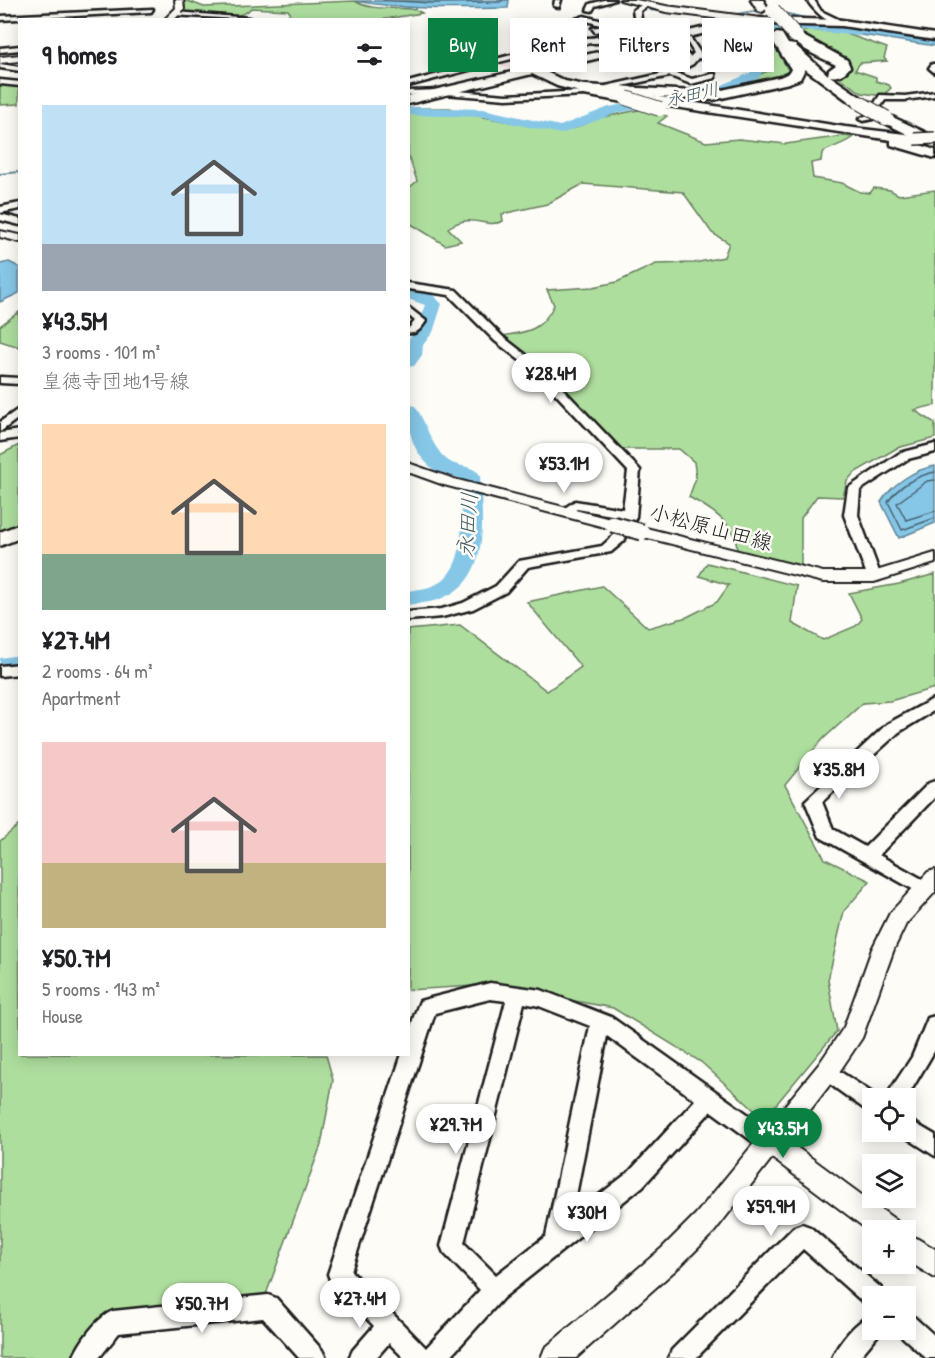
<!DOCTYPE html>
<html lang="en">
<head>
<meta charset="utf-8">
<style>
  :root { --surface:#fff; --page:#f2f2f2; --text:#202124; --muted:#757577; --accent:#0b8043 }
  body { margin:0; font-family:"Patrick Hand","Klee One",sans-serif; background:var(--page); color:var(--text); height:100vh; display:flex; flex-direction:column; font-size:22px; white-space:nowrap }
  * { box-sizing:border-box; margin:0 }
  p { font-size:20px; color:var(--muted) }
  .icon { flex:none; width:33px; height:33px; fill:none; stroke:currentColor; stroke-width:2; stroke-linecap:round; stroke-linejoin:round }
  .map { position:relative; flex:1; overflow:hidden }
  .side { position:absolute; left:18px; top:18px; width:392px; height:1038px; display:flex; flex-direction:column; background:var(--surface); border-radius:0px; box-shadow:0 3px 15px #0003 }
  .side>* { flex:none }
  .guide { position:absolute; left:428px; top:18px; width:417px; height:54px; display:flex; gap:12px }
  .buttons { position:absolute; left:862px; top:1088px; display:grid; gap:12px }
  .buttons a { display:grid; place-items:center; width:54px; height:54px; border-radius:0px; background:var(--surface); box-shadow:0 3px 15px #0003; font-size:30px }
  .price { position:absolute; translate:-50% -51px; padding:0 14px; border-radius:21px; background:#fff; color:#222; font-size:20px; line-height:39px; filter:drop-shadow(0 2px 3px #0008) }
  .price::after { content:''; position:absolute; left:50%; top:36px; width:18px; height:14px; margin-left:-9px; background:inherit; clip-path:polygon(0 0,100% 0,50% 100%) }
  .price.current { background:var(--accent); color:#fff }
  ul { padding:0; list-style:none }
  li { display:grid; align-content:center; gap:12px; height:318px; padding:0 24px }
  li span { display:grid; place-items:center; height:186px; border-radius:0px; color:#555 }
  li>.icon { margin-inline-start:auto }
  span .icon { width:108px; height:108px; fill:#fffc; stroke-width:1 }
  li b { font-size:26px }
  h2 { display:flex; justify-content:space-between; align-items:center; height:72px; padding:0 24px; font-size:26px }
  .pill { padding:0 21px; border-radius:0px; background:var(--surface); box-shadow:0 3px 15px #0003; font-size:21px; line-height:54px }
  .pill.current { background:var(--accent); color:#fff }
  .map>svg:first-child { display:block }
</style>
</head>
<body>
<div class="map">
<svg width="935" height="1358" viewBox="0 0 935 1358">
  <rect width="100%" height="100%" fill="#fdfcf7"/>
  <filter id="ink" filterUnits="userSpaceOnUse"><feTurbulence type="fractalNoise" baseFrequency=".0167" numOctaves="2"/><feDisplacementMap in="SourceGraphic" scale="12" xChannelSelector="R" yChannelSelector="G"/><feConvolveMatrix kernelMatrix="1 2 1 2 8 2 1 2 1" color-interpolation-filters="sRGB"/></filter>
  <g filter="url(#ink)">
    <path fill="#f9e7e9" d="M555 48 551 62H560L515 72 497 64Z"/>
    <path fill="#aede9e" stroke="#657d5d" stroke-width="1.5" d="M185 0 204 7 355 1C375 14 405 3 422 13L379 20H289L285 18 290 13 288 10 251 8C240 22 202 16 184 12Z
      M810 30 844 33 887 48 884 58 887 61 860 63 855 70 876 77V81L889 85 891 88 882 96 862 93 834 74 846 67 800 32Z
      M770 37 788 70 787 74 771 82 718 91 770 70 765 60 759 57 766 54 767 50 760 48 758 38Z
      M0 83 19 86V104L0 105Z
      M408 108H450L472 115 559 131 575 128 599 118 643 109 667 116 658 123 706 142 739 139 786 144 843 136 853 137C843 145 832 146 822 153L821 161 811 163 813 178 842 183 860 192 870 193 874 188 890 190 899 195 935 190V405L914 410 935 423V438L897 448 854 473 847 481 843 497 817 496 801 518V566L737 550C737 524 709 508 689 497L696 478 694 462 679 449H621L502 336C528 332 541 331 554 305L547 290 593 287 617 282 656 264 694 263 724 257 729 243 712 233 683 192 583 184 547 204 502 214 503 221C485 230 473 211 448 228L461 241 445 245 408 222V189L417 181 408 154Z
      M19 312V347L0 341V326Z
      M19 445V524L0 534V455Z
      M707 563 797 586 792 623 823 640 856 626 862 619 849 593 899 584 935 574V688L890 701 863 703 822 740 785 785 825 859 870 881 844 911 828 980 837 1031 764 1119 701 1062 613 1008 543 995 473 986 408 990V630L460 625 547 691 581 667 527 602 602 586 648 628 687 617 717 602 729 585 699 576Z
      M19 825 20 1054 326 1055 333 1080 321 1145 261 1308 239 1304 101 1316 71 1358H0V841Z"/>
    <path fill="#86c7e7" stroke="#5c8396" stroke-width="1.5" d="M509 0 508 8C456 9 406 10 355 1Z
      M814 24 847 27 935 42V46L827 30Z
      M9 262 19 267V293L0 302V264Z
      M935 466V523L899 538 881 502C891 485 915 469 935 466Z"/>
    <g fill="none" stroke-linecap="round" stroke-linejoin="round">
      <path stroke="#46606d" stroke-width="1.5" d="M383 0 431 3 500 2 503 0
        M935 472C916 476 898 486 888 502L902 530 935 518
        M935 480 927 481 897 503 906 520 935 511"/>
      <path stroke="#5c8396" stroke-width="2" d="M650 10 667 12
        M783 13 805 18
        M732 15 760 10
        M0 174 19 172"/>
      <path fill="#86c7e7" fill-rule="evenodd" d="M804 25 858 30 864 33 858 36C828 33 789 25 760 38L767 62 759 78 729 91 617 113 561 134 483 117 408 115V107L483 109 560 126 609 107 722 85 750 73 755 62 748 37 750 35 775 27Z
        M408 289 433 295 442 304 433 332 423 345 422 355 414 366 408 367V340L416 331 425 305 408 299Z
        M408 404 415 406C427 424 430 444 446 459 455 468 473 464 480 475 482 519 492 580 440 599 430 603 419 603 408 605V591C420 589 434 588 444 579 469 557 460 508 460 478 452 476 439 474 433 469 411 450 408 432 408 404Z
        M20 655V671L0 674V658Z"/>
      <g stroke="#1c1c1c" stroke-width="5">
        <path id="minor" d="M555 0H561L559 7 554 6Z
          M604 0H615L595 6 592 11 587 10 590 4Z
          M807 0H814L821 11 846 23C832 29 814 11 807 0Z
          M645 3 648 5 640 11 642 26 607 39 637 45V49L610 43H591L534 53 408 86V82L534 49 573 42 562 35 563 23 584 16 614 24V28L595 32 592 28 603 26 584 20 570 24V34C591 45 615 31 635 23L633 10Z
          M153 9 151 12 0 20V16Z
          M176 12 249 18 252 20 174 15Z
          M687 33 701 54 730 61 721 69 717 67 721 62 698 58 693 64 676 73 692 79 712 74H715V78L691 84 670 76 622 86 631 87 632 89C626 93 611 92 606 86L656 75 663 73 662 69C672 68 676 67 685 61L670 46 660 40 664 38 676 42 690 57 694 53 683 35Z
          M20 46V50L0 52V48Z
          M0 64 20 67V71L0 68Z
          M932 64H935V73L929 68Z
          M0 80 20 82V86L0 84Z
          M445 90 506 95 584 91 633 101 629 103 584 95 506 99 445 94 408 95V91Z
          M935 92V96L905 100H885L873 119 863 121 859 119 867 115 880 95 905 96Z
          M20 203V209L0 213V207Z
          M0 214 20 219V225L0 220Z
          M408 283 456 290 503 337 543 368 640 470 636 517 624 541 611 552 528 567 506 592 473 609 442 617 408 620V612L442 609 463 603 496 586 519 561 602 546 613 536 623 517 577 509 565 516 559 512 575 501 623 509 628 471 535 372 495 341 449 295 408 289Z
          M408 307 426 321C422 327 417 335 408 333V329L415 321 408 315Z
          M0 377 20 378V384L0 383Z
          M20 408V417L0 432V422Z
          M20 430V438L0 441V433Z
          M935 444V452L908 459 860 490 858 515 881 577 879 580H869L844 515 848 488 900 453Z
          M20 664V674L0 676V666Z
          M935 698V710L899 732 822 802 833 829 865 847 929 783 935 781V797L879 855 931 884 934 889 931 894 925 896 820 837 805 801 887 724Z
          M490 983 541 990 611 1017 777 1135 780 1142 777 1149 770 1151 763 1149 711 1111 643 1186 503 1298 449 1358H404L389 1343 376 1358H349L353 1350 374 1326 331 1282 328 1274 402 1054H408C408 1036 412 1019 420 1001L427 999ZM490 999 506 1001 441 1246 444 1253 480 1290 426 1348 351 1271 435 1013ZM524 1003 539 1006 590 1026 546 1236 496 1275 464 1243ZM607 1036 695 1100 629 1172 572 1216Z
          M935 1016V1050L906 1099 885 1098 912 1057 928 1018Z
          M827 1063 880 1098H873V1113L866 1110 820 1077 817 1071 820 1065Z
          M906 1118 935 1135V1156L899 1133 898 1131H906Z
          M802 1224 810 1227 881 1288 884 1296H873V1307L865 1304 803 1249 696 1358H668L672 1350 794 1227Z
          M268 1295 276 1298 322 1350 326 1358H299L263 1318 119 1333 99 1358H73C80 1342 97 1317 113 1311Z
          M873 1314V1329H883L859 1358H832C839 1342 857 1320 873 1314Z
          M906 1314 914 1317 935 1336V1358H926L898 1333 896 1329H906Z"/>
      </g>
      <g stroke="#1c1c1c" stroke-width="4">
        <path id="tertiary" d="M175 0H183L184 9 174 20H164L176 8Z
          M620 0H636L666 6 761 18 765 21 761 24 666 12Z
          M20 55V61L0 63V57Z
          M0 231 20 235V242L0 237Z
          M408 463 454 479 618 521 620 524 612 529 444 485 408 472Z
          M642 527 823 572H873L935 553V563L874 582H823L636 535 634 532 636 529Z
          M935 870V892L906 924 894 949 862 1038 835 1078 787 1140 897 1221 901 1230H873V1234L772 1158 714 1232 680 1266 576 1358H541L545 1348 662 1248 696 1214 819 1064 844 1027 872 949 890 913 928 872Z
          M906 1232 935 1249V1278L906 1260Z"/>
      </g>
      <g stroke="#1c1c1c" stroke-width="5">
        <path id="primary" d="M761 18 842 20 935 34V40L842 26 761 24 706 33 544 71 565 81 584 85 845 127 914 135 920 139 919 142H911L935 150V158L891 145V140L584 93 557 86 532 74 408 104V96L706 27Z
          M20 524V538L0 546V532Z"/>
      </g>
      <g stroke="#1c1c1c" stroke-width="5">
        <path id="motorway" d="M751 0H763L768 8 762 12 758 11Z
          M796 32 847 60 850 67C846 73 838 78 830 76L865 100 867 103 865 106H855L805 69 800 79 789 83 713 100 584 93 577 89 584 85 713 92 780 77 789 73 791 69 770 37 777 33 782 34 788 44 795 45 828 75 829 70 836 65C820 57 801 50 789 36L791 33Z
          M886 114 935 137V148L881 121 879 118 881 115Z"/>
      </g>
      <use href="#minor" fill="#fdfcf7" fill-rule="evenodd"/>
      <use href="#tertiary" fill="#fdfcf7" fill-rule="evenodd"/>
      <use href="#primary" fill="#fdfcf7" fill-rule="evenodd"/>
      <use href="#motorway" fill="#fdfcf7" fill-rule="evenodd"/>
      <g stroke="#1c1c1c" stroke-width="19" stroke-linecap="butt">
        <path id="tertiary-bridge" d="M612 524 642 532"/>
      </g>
      <g stroke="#1c1c1c" stroke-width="14" stroke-linecap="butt">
        <path id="primary-bridge" d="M914 139 935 138"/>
      </g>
      <g stroke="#1c1c1c" stroke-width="16" stroke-linecap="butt">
        <path id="motorway-bridge" d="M773 10 796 36
          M626 98 660 109
          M860 103 886 118"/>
      </g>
      <use href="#tertiary-bridge" stroke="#fdfcf7" stroke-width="15"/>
      <use href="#primary-bridge" stroke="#fdfcf7" stroke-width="11"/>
      <use href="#motorway-bridge" stroke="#fdfcf7" stroke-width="14"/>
    </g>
  </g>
  <g text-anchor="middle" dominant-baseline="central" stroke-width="5" stroke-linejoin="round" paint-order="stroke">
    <g font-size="18" font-style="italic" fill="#415863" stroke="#fdfcf7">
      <text transform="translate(692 94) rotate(-12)">永田川</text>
    </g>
    <g font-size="21" fill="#1c1c1c" stroke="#fdfcf7">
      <text transform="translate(711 527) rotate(15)">小松原山田線</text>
    </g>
    <g font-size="22" font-style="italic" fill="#415863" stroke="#fdfcf7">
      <text transform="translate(467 525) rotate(-86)">永田川</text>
    </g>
  </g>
</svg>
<div class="buttons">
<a><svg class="icon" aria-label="locate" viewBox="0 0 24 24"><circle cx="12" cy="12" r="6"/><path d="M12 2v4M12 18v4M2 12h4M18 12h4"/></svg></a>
<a><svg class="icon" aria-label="layers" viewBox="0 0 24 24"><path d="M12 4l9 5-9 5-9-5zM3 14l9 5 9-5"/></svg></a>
<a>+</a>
<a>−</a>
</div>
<b class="price" style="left:551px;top:404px">¥28.4M</b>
<b class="price" style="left:564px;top:494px">¥53.1M</b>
<b class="price" style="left:839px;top:800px">¥35.8M</b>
<b class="price" style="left:456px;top:1155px">¥29.7M</b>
<b class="price current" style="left:783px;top:1159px">¥43.5M</b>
<b class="price" style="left:771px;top:1237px">¥59.9M</b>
<b class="price" style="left:587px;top:1243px">¥30M</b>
<b class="price" style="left:360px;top:1329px">¥27.4M</b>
<b class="price" style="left:202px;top:1334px">¥50.7M</b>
<div class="guide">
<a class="pill current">Buy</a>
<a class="pill">Rent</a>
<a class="pill">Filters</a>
<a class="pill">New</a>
</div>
<section class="side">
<h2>9 homes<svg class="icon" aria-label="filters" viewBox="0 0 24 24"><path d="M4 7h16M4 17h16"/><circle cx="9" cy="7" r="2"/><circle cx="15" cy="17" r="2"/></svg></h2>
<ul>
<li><span style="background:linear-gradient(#bfe0f5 75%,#9aa5b1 0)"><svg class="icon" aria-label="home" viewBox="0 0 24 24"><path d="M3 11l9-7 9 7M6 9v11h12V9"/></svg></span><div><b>¥43.5M</b><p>3 rooms · 101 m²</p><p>皇徳寺団地1号線</p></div></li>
<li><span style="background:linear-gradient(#ffd9b3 70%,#7fa58c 0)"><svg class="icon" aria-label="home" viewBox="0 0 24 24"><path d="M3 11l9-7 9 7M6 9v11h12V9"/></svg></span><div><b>¥27.4M</b><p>2 rooms · 64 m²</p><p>Apartment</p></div></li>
<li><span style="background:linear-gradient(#f6c9c9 65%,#c2b280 0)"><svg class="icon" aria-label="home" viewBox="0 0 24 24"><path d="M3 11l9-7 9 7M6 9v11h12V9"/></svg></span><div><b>¥50.7M</b><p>5 rooms · 143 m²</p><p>House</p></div></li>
</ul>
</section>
</div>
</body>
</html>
